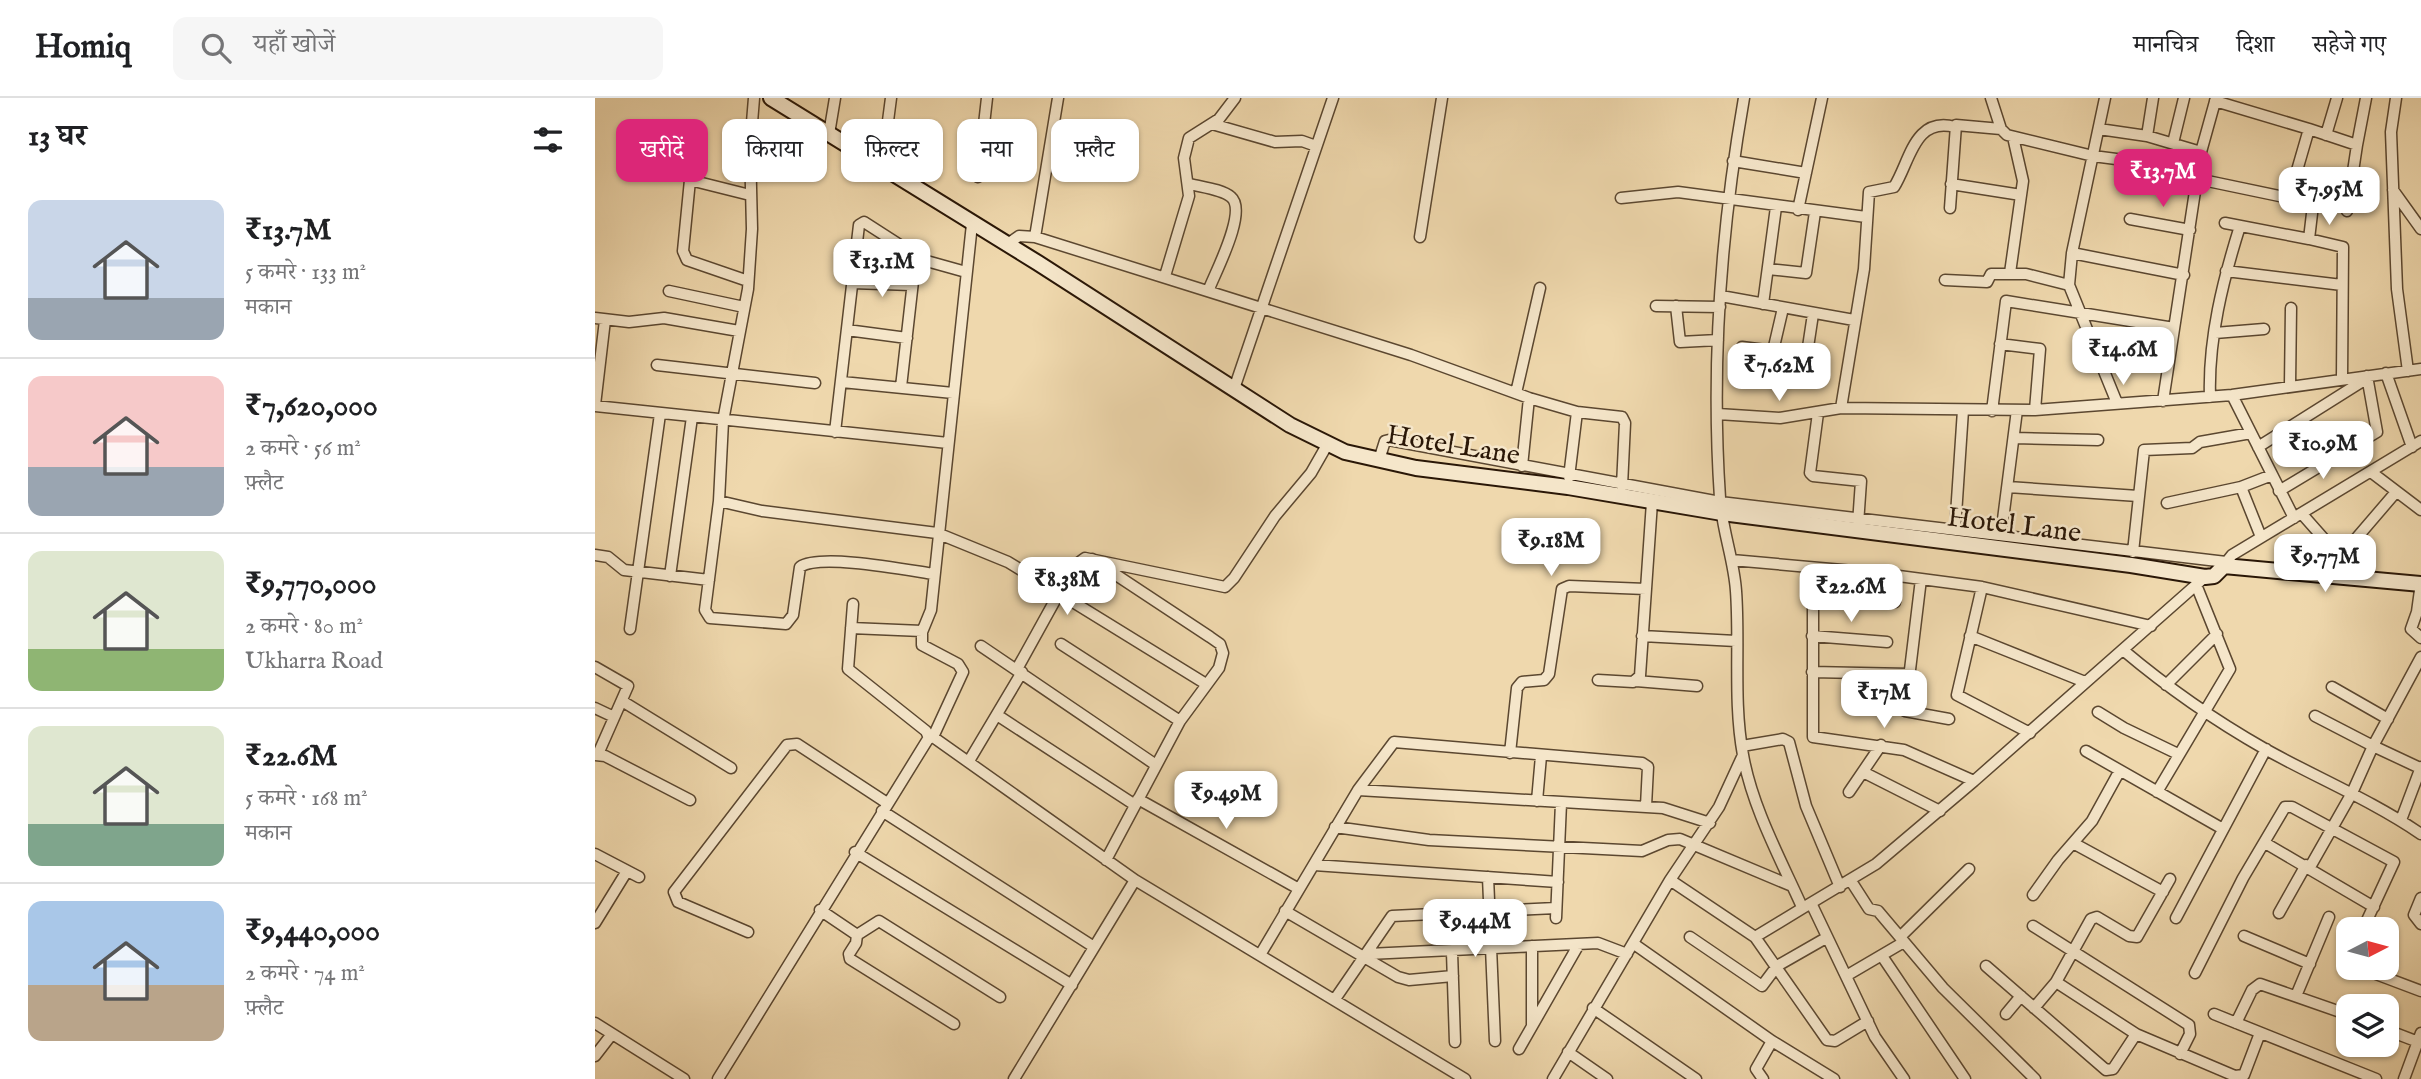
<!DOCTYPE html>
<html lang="hi">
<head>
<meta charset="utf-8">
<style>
  :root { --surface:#fff; --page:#f6f6f6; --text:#202124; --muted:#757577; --line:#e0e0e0; --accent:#db2777 }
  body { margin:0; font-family:"IM FELL English","Noto Serif Devanagari",serif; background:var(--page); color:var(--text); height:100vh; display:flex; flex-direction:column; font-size:26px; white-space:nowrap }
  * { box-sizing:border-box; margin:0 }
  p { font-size:23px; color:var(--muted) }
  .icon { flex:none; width:38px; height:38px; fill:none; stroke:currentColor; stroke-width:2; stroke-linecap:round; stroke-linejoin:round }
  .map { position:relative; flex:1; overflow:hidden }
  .details { display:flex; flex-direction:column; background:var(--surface); width:595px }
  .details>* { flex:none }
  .top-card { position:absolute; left:21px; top:21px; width:665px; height:63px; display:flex; gap:14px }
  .needle { width:46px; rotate:84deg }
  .fabs { position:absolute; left:1741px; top:819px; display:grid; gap:14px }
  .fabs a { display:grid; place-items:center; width:63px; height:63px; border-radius:14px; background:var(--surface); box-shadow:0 2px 5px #0004; font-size:35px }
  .price { position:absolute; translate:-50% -60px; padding:0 16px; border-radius:14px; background:#fff; color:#222; font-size:23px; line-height:46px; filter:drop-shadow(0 2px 4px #0008) }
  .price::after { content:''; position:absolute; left:50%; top:42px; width:21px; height:16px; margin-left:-10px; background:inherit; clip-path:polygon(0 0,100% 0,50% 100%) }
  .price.selected { background:var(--accent); color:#fff }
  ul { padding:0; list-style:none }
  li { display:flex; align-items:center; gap:21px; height:175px; padding:0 28px }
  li+li { border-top:2px solid var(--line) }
  li span { display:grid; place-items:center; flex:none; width:196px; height:140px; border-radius:14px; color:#555 }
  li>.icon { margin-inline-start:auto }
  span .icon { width:84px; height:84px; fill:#fffc; stroke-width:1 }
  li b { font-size:30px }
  h2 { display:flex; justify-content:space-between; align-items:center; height:84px; padding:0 28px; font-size:30px }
  .chip { padding:0 24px; border-radius:14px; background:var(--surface); box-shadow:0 2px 5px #0004; font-size:24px; line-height:63px }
  .chip.selected { background:var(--accent); color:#fff }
  header { display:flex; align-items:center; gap:42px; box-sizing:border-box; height:98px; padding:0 35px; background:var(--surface); border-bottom:2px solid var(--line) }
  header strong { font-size:33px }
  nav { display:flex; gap:38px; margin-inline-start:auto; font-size:24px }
  .search { width:490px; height:63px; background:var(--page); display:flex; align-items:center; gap:18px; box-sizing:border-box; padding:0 24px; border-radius:14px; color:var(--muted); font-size:26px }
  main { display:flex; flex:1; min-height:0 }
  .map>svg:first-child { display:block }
</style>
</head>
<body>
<header>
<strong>Homiq</strong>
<div class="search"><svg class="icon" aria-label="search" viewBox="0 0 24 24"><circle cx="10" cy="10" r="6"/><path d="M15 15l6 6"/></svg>यहाँ खोजें</div>
<nav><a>मानचित्र</a><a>दिशा</a><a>सहेजे गए</a></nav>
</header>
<main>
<section class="details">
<h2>13 घर<svg class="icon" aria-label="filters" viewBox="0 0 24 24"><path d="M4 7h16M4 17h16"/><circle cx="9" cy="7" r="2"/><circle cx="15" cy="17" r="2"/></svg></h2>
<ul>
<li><span style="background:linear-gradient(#c9d6e8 70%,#9aa5b1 0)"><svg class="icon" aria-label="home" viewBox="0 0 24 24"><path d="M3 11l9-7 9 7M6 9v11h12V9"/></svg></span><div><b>₹13.7M</b><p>5 कमरे · 133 m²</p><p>मकान</p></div></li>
<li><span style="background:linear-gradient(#f6c9c9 65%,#9aa5b1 0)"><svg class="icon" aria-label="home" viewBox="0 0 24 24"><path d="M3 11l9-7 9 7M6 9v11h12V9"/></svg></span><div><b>₹7,620,000</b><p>2 कमरे · 56 m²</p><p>फ़्लैट</p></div></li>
<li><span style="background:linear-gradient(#dfe7d0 70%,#8fb573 0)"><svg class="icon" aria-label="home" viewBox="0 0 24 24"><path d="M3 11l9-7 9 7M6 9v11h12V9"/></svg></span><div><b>₹9,770,000</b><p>2 कमरे · 80 m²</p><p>Ukharra Road</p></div></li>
<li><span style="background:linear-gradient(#dfe7d0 70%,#7fa58c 0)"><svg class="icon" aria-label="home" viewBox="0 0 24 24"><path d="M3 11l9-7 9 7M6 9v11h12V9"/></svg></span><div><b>₹22.6M</b><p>5 कमरे · 168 m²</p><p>मकान</p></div></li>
<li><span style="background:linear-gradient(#a9c7e8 60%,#b9a48a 0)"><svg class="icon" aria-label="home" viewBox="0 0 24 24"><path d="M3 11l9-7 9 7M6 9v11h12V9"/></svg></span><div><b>₹9,440,000</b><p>2 कमरे · 74 m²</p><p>फ़्लैट</p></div></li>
</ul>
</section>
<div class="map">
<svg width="1826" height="981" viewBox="0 0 1826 981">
  <rect width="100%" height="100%" fill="#efd8ad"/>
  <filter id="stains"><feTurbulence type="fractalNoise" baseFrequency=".00286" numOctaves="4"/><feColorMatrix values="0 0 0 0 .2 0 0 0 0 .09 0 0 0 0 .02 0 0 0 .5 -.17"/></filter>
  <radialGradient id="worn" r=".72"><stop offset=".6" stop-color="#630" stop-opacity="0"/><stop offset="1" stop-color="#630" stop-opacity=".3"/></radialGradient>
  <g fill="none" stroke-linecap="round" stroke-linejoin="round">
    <g stroke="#5b4730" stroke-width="13">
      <path id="street" d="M159 0 155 49 157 131 153 191 128 323 124 403 167 413 342 435 413 464 611 586
        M1149 0C1126 131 1116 267 1125 400 1127 432 1139 462 1141 493 1145 547 1138 603 1148 657 1157 709 1186 762 1207 809
        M1396 0 1406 31 1412 37 1498 58 1575 68
        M1510 0 1477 155 1474 187 1522 305
        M1801 0 1796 34 1802 191 1813 273
        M1620 3 1714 31
        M617 26 680 44 707 43 721 48
        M1504 31 1552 38 1606 54
        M234 36 240 0
        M1731 37 1742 0
        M1552 38 1558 0
        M1578 45 1589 0
        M1762 47 1771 0
        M1138 63 1211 75
        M289 69 300 40 293 23 296 0
        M383 79 392 0
        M1603 81 1694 100
        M595 86C606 89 627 91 636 99 653 113 620 175 614 191
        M1356 86 1426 97
        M1798 92 1826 131
        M1026 100 1083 94 1271 119
        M1355 110 1361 27 1406 31
        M1203 112 1227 0
        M1535 121 1595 132
        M1630 125 1714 141
        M440 139 463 0
        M825 139 847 0
        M411 147 424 138 440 139 816 257 934 300 982 314 1027 319 1030 325 1027 388
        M1477 155 1589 177
        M1173 171 1211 175 1220 114
        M1631 173 1747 187
        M1415 175 1428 83 1418 39
        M570 178 594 98 589 60 594 40 624 21 640 0
        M1350 182 1392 184 1396 176H1431L1474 187
        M153 183 92 162 88 153 95 82 155 97
        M257 185 317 187
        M74 193 149 209
        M1126 198 1259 222
        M1168 206 1181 109
        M1061 208 1125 209
        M1081 208 1085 244 1123 242
        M0 220 34 224 69 220 144 233
        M252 232 312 240
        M1620 235 1669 231
        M1405 246 1445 251 1440 312
        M1147 249 1178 253 1188 210
        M62 267 220 285
        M1210 269 1218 216
        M1791 275 1817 349
        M1747 280 1748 149 1714 141 1718 107 1694 100 1714 31 1762 47 1752 113
        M247 284 358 295
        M1695 287 1696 210
        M306 289 321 157
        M639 291 738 0
        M921 295 945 190
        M1637 297 1699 420
        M1615 299C1613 241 1628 182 1645 128
        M1568 303 1606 54 1621 0
        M0 307 10 222
        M0 308 353 345
        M1246 310 1269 171 1274 94 1299 89C1315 64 1319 18 1360 29
        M1397 313 1411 203 1579 230
        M1223 315 1215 375 1218 378 1266 383 1263 426
        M1123 316 1185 320 1246 310 1440 312 1637 297 1826 271
        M240 334 264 127 269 124 328 162 371 174
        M1419 340 1503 342
        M1663 349 1771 281
        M784 362 790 343 794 342 1125 404 1631 464
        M927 368 934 300
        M1776 374 1826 412
        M974 379 982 314
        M1413 389 1543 398
        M1646 389 1666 439
        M1684 393 1782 334 1772 278
        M124 403 110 512 115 520 191 526 198 517 205 469C225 455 312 472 339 476
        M1572 405 1646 389 1677 377
        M1707 416 1745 459
        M1360 432 1368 312
        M1406 437 1422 312
        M1538 454 1549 352 1597 350 1605 344 1656 335
        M0 457 13 459 29 472 114 482
        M497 461 615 539 625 546 628 555 624 570 585 623 511 762
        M1137 462 1281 475 1387 489 1556 528
        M1629 467 1637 457 1826 343
        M1218 471V639L1309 652 1379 683 1610 479
        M75 478 97 319
        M1729 478 1801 394
        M1326 481 1310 613 1354 621
        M1826 485 1822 514 1816 531 1826 540
        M1387 489 1362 597 1435 635
        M1218 498 1300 504
        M258 506 253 571 331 633 334 640
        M256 530 327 533
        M35 531 65 316
        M1047 538 1141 543
        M1217 538 1292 544
        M1375 538 1490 584
        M466 546 585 623
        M386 548 561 667
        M1528 552C1573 590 1619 622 1670 651 1722 680 1776 702 1826 736
        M0 569 33 588 3 656
        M422 571 479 468 490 460 630 489 639 480 680 418 716 375 732 347
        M1217 574 1313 576
        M1003 582 1038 584 1045 578 1057 404
        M1041 583 1102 588
        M1571 587 1622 536
        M1737 589 1793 621
        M27 603 136 670
        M0 610 19 619
        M1503 614 1529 630 1583 656
        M402 617 540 707
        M1720 618 1778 648 1826 559
        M338 639 368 574 363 566 327 547V534L336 512 377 126
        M1147 648 1188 641 1194 644 1211 708 1245 789
        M1491 653 1628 731
        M915 655 922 590 927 584 949 582 954 576 967 491 974 488 1051 491
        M0 657 10 658 95 702
        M374 663 427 574
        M1268 674 1345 713
        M763 692 1068 710 1115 725
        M1254 694 1286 647
        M1562 694 1635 571 1602 489
        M543 701 704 791
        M942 703 946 658
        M287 713 499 849
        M1806 722 1826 669
        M740 729 834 742 1047 753 1073 742 1085 741 1197 788
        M1478 745 1568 794
        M1670 745 1779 809
        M260 754 477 887
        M0 756 44 779
        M719 767 963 784
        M1715 769 1757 695 1778 648 1825 670
        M893 779 900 943
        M1075 782 1160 839 1216 805 1280 939 1309 981
        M1256 783 1274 811 1283 813 1348 890 1440 981
        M1438 797 1463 762 1497 723 1524 674
        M1826 800 1819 817 1826 826
        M1216 805 1281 766 1379 683
        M225 812 262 837 261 845 254 856 255 861 359 926
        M690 813 803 879 814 882 858 878
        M1684 815 1711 767
        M961 820 966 705
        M1581 820 1671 651
        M0 825 32 773
        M1438 828 1594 927 1595 936 1585 956
        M153 834 83 804 79 794 192 647 202 646 292 705
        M262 837 284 823 405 899
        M1649 838 1715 866
        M1095 839 1167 888 1182 868 1231 840
        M1160 839 1232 942 1240 943 1273 923
        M1305 839 1374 771
        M1039 846 1177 943 1239 981
        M857 854 860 944
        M773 856 1003 845 1032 856
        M665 857 763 692 799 644 1047 665 1053 669 1051 708
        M1287 858 1370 981
        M1391 868 1511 972 1518 971 1541 936
        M1765 870 1826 893
        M1600 875 1648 780 1690 709H1697L1799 764 1768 831
        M1251 878 1309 844
        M1461 884 1541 936 1640 978 1649 977 1665 935
        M1701 898 1734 819
        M740 901 797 818 961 810
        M998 910 1101 981
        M1439 910 1461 884 1496 821 1502 819 1534 838 1542 839 1575 781
        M1411 916 1426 898
        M1619 916 1781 981
        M0 925 89 981
        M1641 925 1657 892 1665 886 1754 917
        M937 928V848
        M1792 932 1826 945
        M924 951 984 846
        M973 954 1012 981
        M0 958 17 936
        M123 981 333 641 338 639 540 782 870 981
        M419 981 540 782
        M958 981 1075 782 1124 709 1148 657
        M1168 981 1161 971 1177 943
        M1809 981 1826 935"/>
    </g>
    <g stroke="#2a1707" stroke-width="18">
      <path id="secondary" d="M176 0 443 165 695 327 750 354 821 370 973 389 1127 415 1536 467 1610 479 1619 478 1629 468 1826 486"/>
    </g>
    <use href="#street" stroke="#f5e6ca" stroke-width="10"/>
    <use href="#secondary" stroke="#f5e6ca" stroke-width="14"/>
  </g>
  <g text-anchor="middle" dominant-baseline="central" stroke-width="5" stroke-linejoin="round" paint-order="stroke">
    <g font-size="28" fill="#2a1707" stroke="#f5e6ca">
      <text transform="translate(858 348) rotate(9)">Hotel Lane</text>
      <text transform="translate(1419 428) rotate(7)">Hotel Lane</text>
    </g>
  </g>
  <rect width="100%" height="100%" filter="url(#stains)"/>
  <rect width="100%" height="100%" fill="url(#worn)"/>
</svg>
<div class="fabs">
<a><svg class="needle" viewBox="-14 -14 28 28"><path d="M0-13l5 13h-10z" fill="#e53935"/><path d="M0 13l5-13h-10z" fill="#757577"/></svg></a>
<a><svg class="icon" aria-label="layers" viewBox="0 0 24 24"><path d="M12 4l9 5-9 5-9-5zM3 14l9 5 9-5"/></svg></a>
</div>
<b class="price selected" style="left:1568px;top:111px">₹13.7M</b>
<b class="price" style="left:1734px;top:129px">₹7.95M</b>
<b class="price" style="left:287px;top:201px">₹13.1M</b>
<b class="price" style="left:1528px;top:289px">₹14.6M</b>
<b class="price" style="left:1184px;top:305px">₹7.62M</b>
<b class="price" style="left:1728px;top:383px">₹10.9M</b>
<b class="price" style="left:956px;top:480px">₹9.18M</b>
<b class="price" style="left:1730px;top:496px">₹9.77M</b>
<b class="price" style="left:472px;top:519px">₹8.38M</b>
<b class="price" style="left:1256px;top:526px">₹22.6M</b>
<b class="price" style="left:1289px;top:632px">₹17M</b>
<b class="price" style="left:631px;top:733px">₹9.49M</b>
<b class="price" style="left:880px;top:861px">₹9.44M</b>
<div class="top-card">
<a class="chip selected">खरीदें</a>
<a class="chip">किराया</a>
<a class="chip">फ़िल्टर</a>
<a class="chip">नया</a>
<a class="chip">फ़्लैट</a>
</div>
</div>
</main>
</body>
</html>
